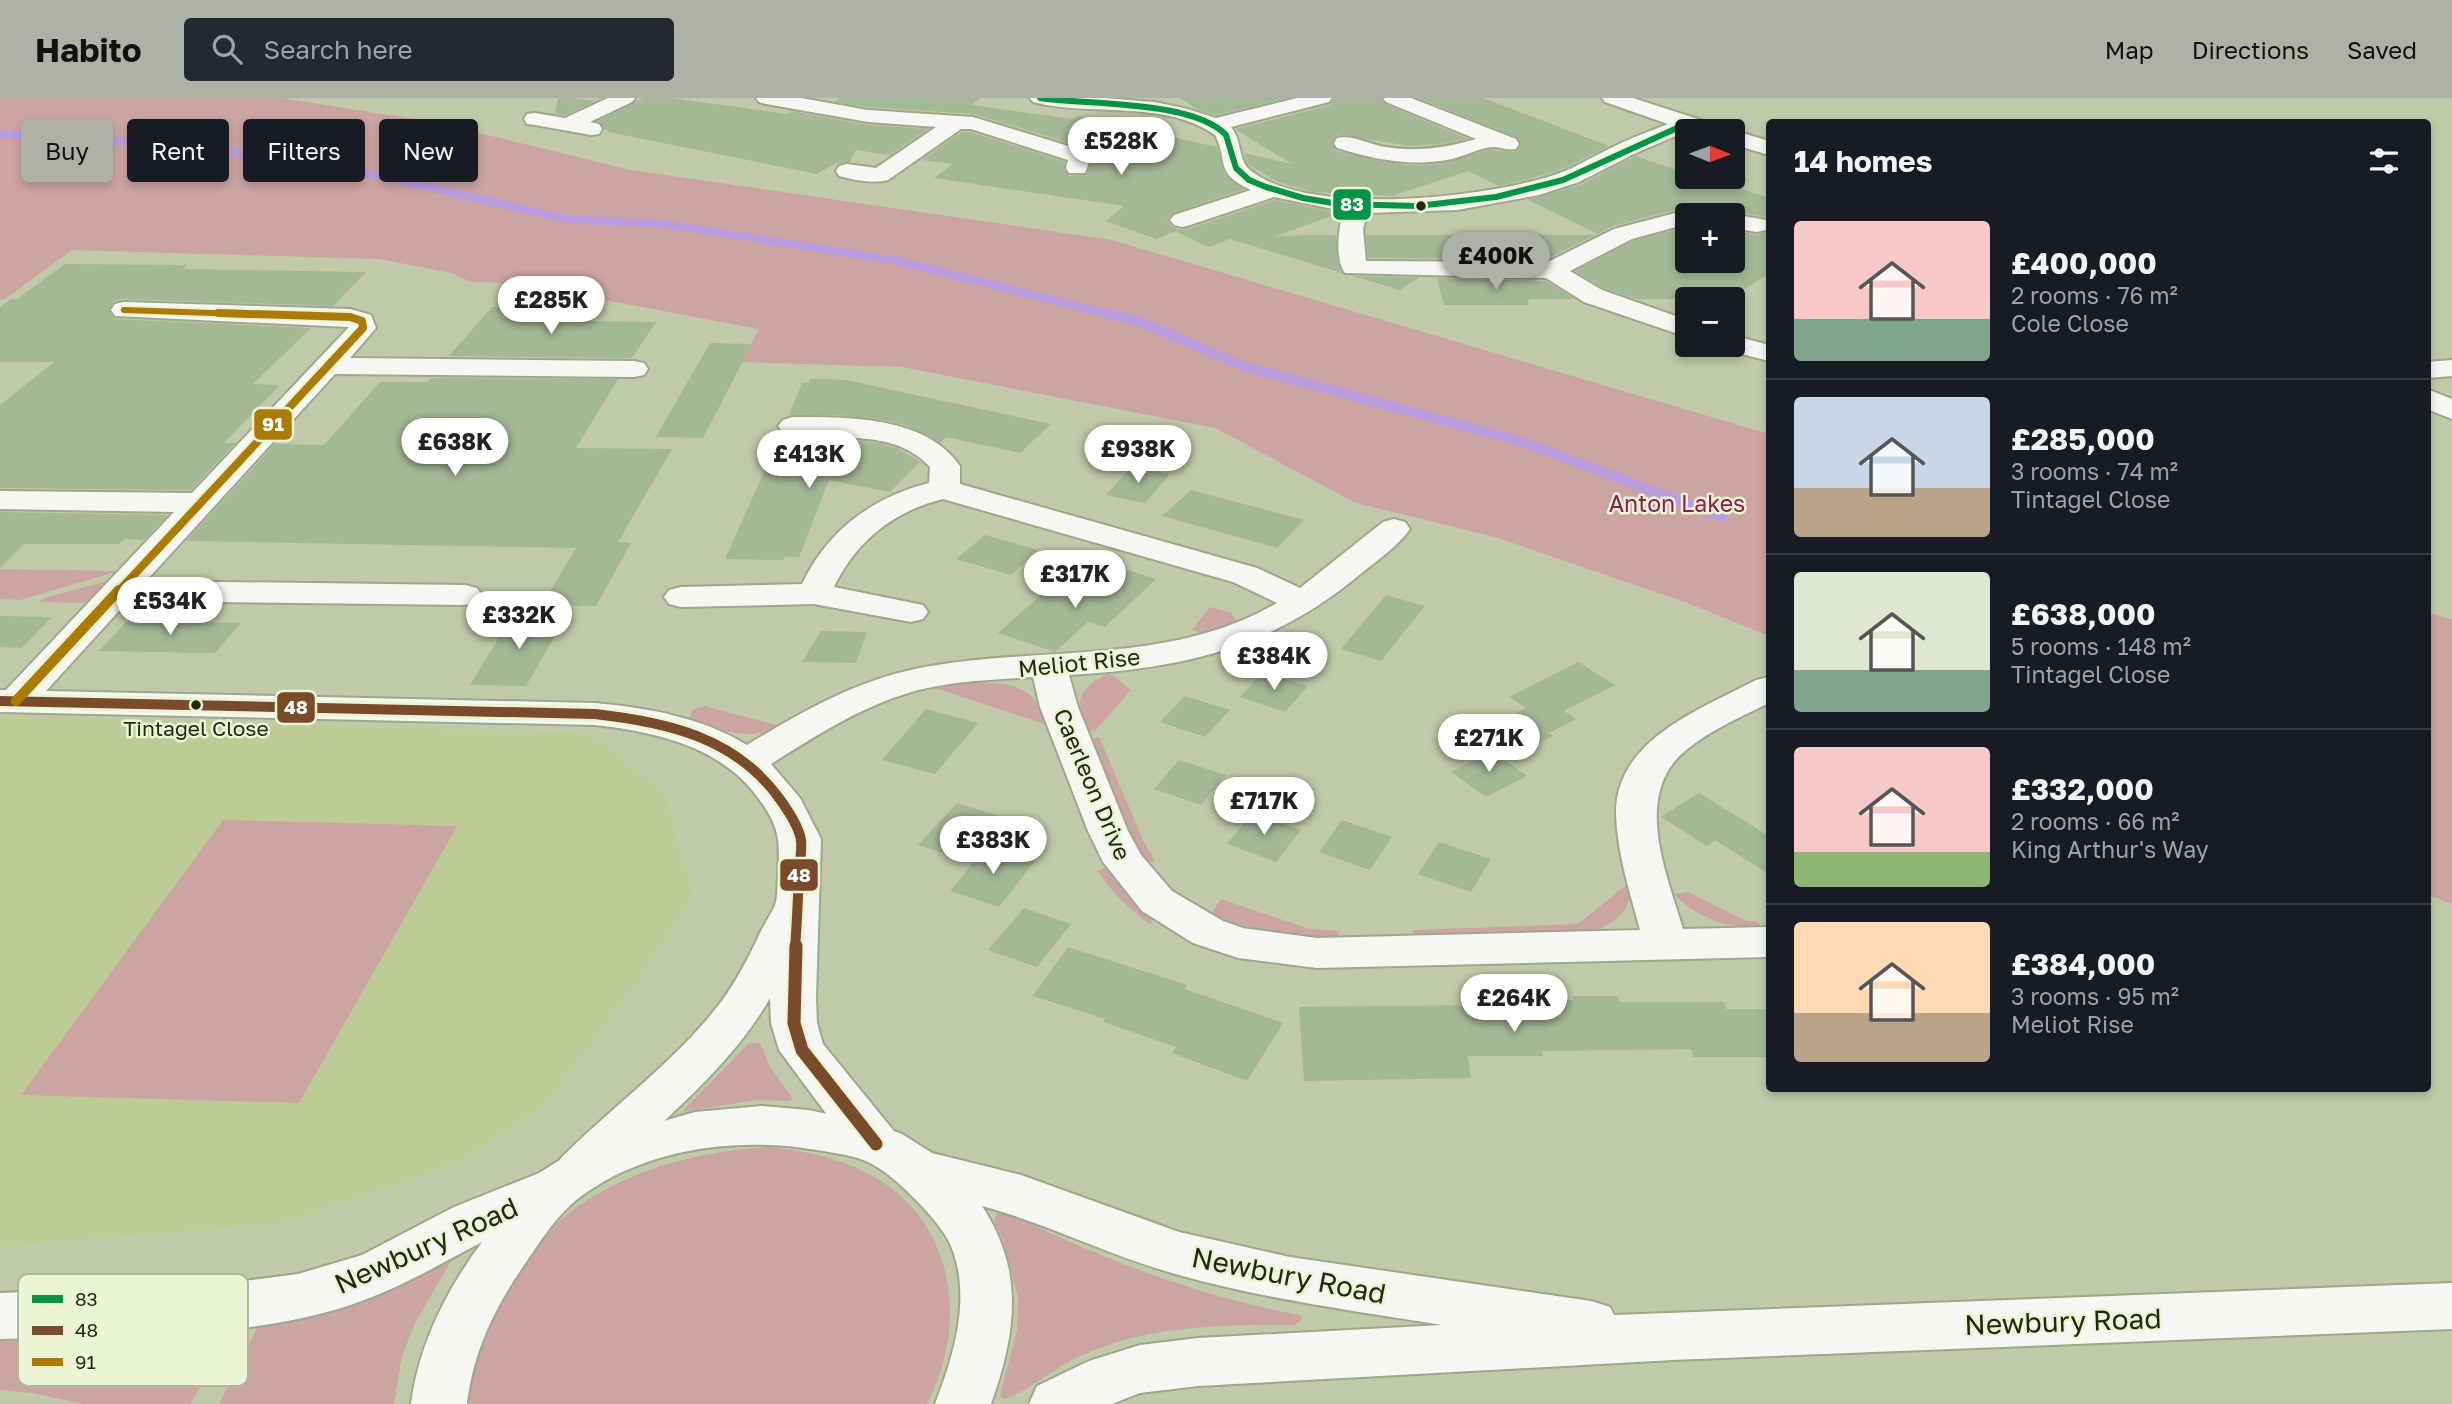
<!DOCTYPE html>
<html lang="en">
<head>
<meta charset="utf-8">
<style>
  :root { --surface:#171b24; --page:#242831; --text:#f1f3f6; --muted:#9ea1a6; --line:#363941; --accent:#adb1a6 }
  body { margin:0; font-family:"Golos Text",sans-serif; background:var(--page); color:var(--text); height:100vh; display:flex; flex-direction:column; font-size:26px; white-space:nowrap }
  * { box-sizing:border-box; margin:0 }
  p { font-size:23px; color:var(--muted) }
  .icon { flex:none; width:38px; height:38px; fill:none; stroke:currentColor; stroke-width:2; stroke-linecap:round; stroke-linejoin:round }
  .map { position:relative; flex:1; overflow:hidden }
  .sheet { position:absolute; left:1766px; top:21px; width:665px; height:973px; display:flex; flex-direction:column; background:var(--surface); border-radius:7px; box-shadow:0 4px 10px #0003 }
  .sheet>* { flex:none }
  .banner { position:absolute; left:21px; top:21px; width:665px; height:63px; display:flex; gap:14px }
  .needle { width:46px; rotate:91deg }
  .controls { position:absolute; left:1675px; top:21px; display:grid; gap:14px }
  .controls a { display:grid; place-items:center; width:70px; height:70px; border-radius:7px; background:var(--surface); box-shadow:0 4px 10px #0003; font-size:35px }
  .price { position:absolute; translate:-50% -60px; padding:0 16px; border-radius:24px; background:#fff; color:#222; font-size:23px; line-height:46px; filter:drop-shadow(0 2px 4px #0008) }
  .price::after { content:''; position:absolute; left:50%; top:42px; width:21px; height:16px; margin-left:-10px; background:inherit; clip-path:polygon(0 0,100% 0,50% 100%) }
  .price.selected { background:var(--accent); color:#111 }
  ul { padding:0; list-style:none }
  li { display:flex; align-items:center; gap:21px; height:175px; padding:0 28px }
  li+li { border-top:2px solid var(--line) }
  li span { display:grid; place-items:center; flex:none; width:196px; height:140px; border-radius:7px; color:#555 }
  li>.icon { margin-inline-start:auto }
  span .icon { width:84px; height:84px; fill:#fffc; stroke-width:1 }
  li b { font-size:30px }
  h2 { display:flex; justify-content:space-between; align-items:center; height:84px; padding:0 28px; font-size:30px }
  .chip { padding:0 24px; border-radius:7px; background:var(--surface); box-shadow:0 4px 10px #0003; font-size:24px; line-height:63px }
  .chip.selected { background:var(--accent); color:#111 }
  header { display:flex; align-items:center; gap:42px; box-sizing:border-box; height:98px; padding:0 35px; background:var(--accent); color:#111 }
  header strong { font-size:33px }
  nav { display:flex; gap:38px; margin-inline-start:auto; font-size:24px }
  .search { width:490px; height:63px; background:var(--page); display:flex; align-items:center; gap:18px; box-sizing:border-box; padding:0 24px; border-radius:7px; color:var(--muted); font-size:26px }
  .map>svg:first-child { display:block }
</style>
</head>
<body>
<header>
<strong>Habito</strong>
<div class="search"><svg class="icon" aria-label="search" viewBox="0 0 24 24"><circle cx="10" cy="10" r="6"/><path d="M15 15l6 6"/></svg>Search here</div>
<nav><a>Map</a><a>Directions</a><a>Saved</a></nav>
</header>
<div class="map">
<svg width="2452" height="1306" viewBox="0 0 2452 1306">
  <rect width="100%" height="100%" fill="#c0caa8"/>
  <path fill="#bdcc96" d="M0 618 591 635 664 693 693 798 639 884 546 1007 462 1063 286 1125 0 1149Z"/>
  <path fill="#cca4a1" d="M0 0H282L439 25 631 72 1112 142 1769 336V538L1685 504 1495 439 1356 405 1215 330 902 269 742 264 759 231 605 202H584L512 185 471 184 452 175 379 161 72 152 5 201H0Z
    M0 471 119 473 20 502 0 501Z
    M114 481 90 505 39 504 45 500Z
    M1210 509 1230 514 1237 523 1203 536 1192 532Z
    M2427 515 2452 521V806L2427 796Z
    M1109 575 1131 592 1096 632 1087 634C1074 602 1077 591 1109 575Z
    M971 584C1011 585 1033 585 1048 627L935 590Z
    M704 608 784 629C750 642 721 634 688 622L693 612Z
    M1099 639 1143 742 1155 763 1146 766 1139 756 1089 641Z
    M223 722 457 728 299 1005 21 997Z
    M1107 769 1125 794 1153 818 1151 827C1130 811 1112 796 1098 773Z
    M1630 784C1634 812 1614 827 1588 835L1415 839 1413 832 1578 826Z
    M1688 794 1746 823H1757L1761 830C1727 830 1698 821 1674 796Z
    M1221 801 1310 831 1338 833 1340 842C1295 839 1253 834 1211 816Z
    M749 945H760L770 969 792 999 791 1003 756 1002 682 1014Z
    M771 1049C808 1054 842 1060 874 1079 956 1125 968 1228 927 1306H463C465 1288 465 1265 471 1248 478 1230 495 1211 506 1194 516 1177 526 1156 540 1141 600 1078 688 1053 771 1049Z
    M1005 1113C1094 1159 1201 1199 1300 1217L1302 1221 1295 1227C1235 1226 1158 1228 1102 1249 1092 1253 1082 1257 1072 1262 1056 1270 1016 1301 1003 1301L1000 1297 1017 1232 1018 1200 1003 1142 994 1124 997 1114Z
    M454 1158 415 1225 402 1258 394 1306H219L261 1222Z
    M231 1230 191 1306H83L32 1295 0 1292V1243Z"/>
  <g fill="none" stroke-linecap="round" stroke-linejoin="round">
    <path stroke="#b99ddf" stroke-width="8" d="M0 36 183 47 382 78 565 121 665 126 898 163 1112 217"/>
    <path stroke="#b99ddf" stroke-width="10" d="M1105 215 1141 224 1243 268 1523 344 1722 419"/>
  </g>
  <path fill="#a3b895" d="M558 0H571L596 3 565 17 555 16Z
    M643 0H672L787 16 791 13 868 27 928 31 890 57 856 52 850 64 836 65 817 76 608 34 610 33 604 32 598 23Z
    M839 0H981L971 7 1072 21 1078 18 1217 49 1225 75 1244 91 1173 115 1167 122 1172 129 1181 132 1191 130 1274 102 1340 115 1276 138 1336 137 1337 162 1342 175 1230 141 1209 149 1175 133 1156 141 1106 123 1124 108 934 80 953 66 922 62 962 34H971L1065 64 1064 71 1069 78 1086 77 1093 58 1089 51 974 16 868 9 835 4Z
    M1179 0H1286L1216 17 1199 12Z
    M1335 0H1380L1385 6 1468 41 1442 46 1409 48 1343 37H1337L1332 44 1336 53 1379 63 1408 67 1437 66 1489 52 1516 54 1521 47 1517 39 1418 0H1483L1609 48 1563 71 1526 82 1498 88 1468 73 1392 98 1313 94 1278 84 1248 66 1244 55 1292 66 1235 31 1330 7Z
    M1636 58 1687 76V79L1717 85 1721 84 1769 100V122L1766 119 1732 113 1723 117H1701L1696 111 1686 109 1613 128 1598 136 1528 102 1580 87Z
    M1687 129V163H1732V133L1758 137 1769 132V175L1730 201H1636L1603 190 1575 173 1633 143Z
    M1366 137H1596L1547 161 1368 160Z
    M65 166 187 167 183 171 366 174 333 208 124 201 114 203 109 213 115 221 311 230 253 286 280 287 224 345H236L191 392 0 390V307L54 264H0V209L12 201H17Z
    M1353 178 1420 179 1400 192Z
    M1437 180 1545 183 1575 201H1529L1528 207H1444Z
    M492 209 557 210 552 217H595L590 223 656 224 632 260 449 258Z
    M710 245 752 246 703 340 656 339Z
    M432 280 618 281 576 350 672 351 618 444 631 445 596 508 542 507 576 450 186 443 275 346 324 347 380 284H427Z
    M810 281 846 282 1051 326 1020 355 946 339 940 345 908 328 885 322 838 317H789L802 285H809Z
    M781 336 879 345 897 350 920 364 890 394 829 382 799 459 785 458 783 462 725 461Z
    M1132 368 1170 376 1145 405 1106 397Z
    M1191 392 1304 422 1277 450 1162 418Z
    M0 414 168 417 144 442 124 441 119 446H24L0 470Z
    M985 437 1038 452 1011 477 956 461Z
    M1119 469 1156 481 1105 529 1088 524 1055 554 998 535 1054 485 1088 496Z
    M1386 497 1425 508 1381 563 1341 551Z
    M513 517H567L526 588 470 587Z
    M0 518 52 519 22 550 0 549Z
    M128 522 163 523 241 525 215 555 99 553Z
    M821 533 867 534 856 565 802 564Z
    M1578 564 1615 587 1564 613 1576 621 1549 635 1553 638 1514 658 1479 634 1526 610 1509 599Z
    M1263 574 1308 588 1285 614 1240 599Z
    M1185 598 1230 612 1205 639 1160 624Z
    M926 611 978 625 935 676 882 662Z
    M1492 653 1527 678 1486 699 1451 674Z
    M1179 662 1226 677 1201 707 1154 691Z
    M1699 695 1769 738V776L1715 742 1707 748 1661 719Z
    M957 705 999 718 961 761 918 747Z
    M1252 715 1301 732 1276 764 1227 746Z
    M1342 722 1392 739 1370 772 1319 754Z
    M1439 744 1491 761 1471 794 1418 776Z
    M987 748 1035 763 999 809 950 793Z
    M1024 810 1071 826 1037 869 988 852Z
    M1068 849 1187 887 1185 891 1283 925 1247 983 1172 955 1176 949 1103 924 1105 921 1033 898Z
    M1572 898H1618L1620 904H1724L1726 911H1769V959H1693L1691 951 1542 953 1543 958H1468L1471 980 1304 983 1299 909 1486 907 1485 903 1573 902Z"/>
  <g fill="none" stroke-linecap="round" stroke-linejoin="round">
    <g stroke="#9fa78c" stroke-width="4">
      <path id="minor" d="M608 0H635L632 4 590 24 599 26 602 31 599 36 591 37 535 27 527 26 524 21 527 16 535 15 565 20Z
        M756 0H801L868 12 973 19 1088 54 1091 59 1085 75H1069L1066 70 1068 62 971 31H961L888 82C873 86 854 82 839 78L836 73 839 68 847 66 876 70 936 29 868 24 766 6 759 4Z
        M1030 0H1101L1154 4 1184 10 1216 20 1297 0H1332L1329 4 1231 29C1242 42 1238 62 1250 72 1308 120 1489 100 1557 76 1575 70 1592 59 1609 51 1628 41 1648 34 1668 26L1605 4 1602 0H1633L1707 24 1710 29 1707 33H1687L1636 55 1579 84 1539 97 1457 112 1367 115 1363 131 1366 163 1548 164 1614 131 1687 112 1695 114 1698 117H1687V126L1632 141 1570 173 1602 192 1687 222V239L1584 204 1546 180 1345 175C1334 160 1339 130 1343 113L1274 99 1190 127 1182 129 1174 127 1170 122 1174 117 1251 92C1213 74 1229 63 1215 37 1164 1 1090 19 1033 4Z
        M1383 0H1411L1516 41 1519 46 1516 51C1507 53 1502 49 1494 49 1481 49 1465 58 1452 61 1412 69 1376 62 1337 50L1334 45 1337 40C1353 36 1370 47 1386 49 1417 54 1446 50 1476 41L1386 4Z
        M1732 32 1769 43V57L1732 46V33H1729Z
        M1732 116 1766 122 1769 127 1766 132 1757 134 1732 130V117H1726Z
        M124 204 350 211 371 217 376 230 350 260 634 263 644 265 648 271 644 277 634 279 335 276 146 483 465 487 477 490 482 497 477 504 465 507 128 503 46 593 595 605C648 610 701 619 747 647 800 615 853 584 915 571 1036 546 1166 570 1277 505L1233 484 943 401C894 413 856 443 834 489L923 507 928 514 923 521 911 524 814 506 681 509 669 506 664 499 669 492 681 489 802 486C828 432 871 400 929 385L930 369C892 327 831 346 783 334L778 328 783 322 793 319C848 319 926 318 960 368V386L1257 470 1300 490 1383 424 1394 421 1405 424 1410 431C1398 448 1379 461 1363 474 1271 551 1186 570 1069 577L1078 609 1128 733 1141 757 1172 793 1223 823 1243 830 1317 840 1640 832C1630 794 1617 755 1616 716 1615 641 1702 611 1756 582L1769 579V605C1741 619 1710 632 1685 653 1632 697 1667 777 1683 831L1769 829V859L1317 870 1238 860 1193 845 1142 813 1103 764 1088 733 1040 609 1033 579C991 582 945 583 905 596 857 611 814 639 771 666L800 700 821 741 816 899 817 925 823 946 893 1032 901 1046 893 1060 876 1065 859 1060 779 952 771 925 770 900C728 974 655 1027 597 1088L579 1094 561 1088 554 1074 561 1060C613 1008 676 963 721 904 737 882 749 859 760 835 765 825 771 816 775 807 778 799 777 789 778 780 780 744 781 731 759 701 721 648 656 634 595 627L0 614V592H6L174 414 0 411V393L192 395 349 229 115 218 111 212 115 206Z
        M1732 237 1769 247V263L1722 251 1720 247H1732Z
        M2452 262V278L2427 280V264Z
        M2427 291 2452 301V321L2427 311Z"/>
    </g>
    <g stroke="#9fa78c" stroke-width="4">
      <path id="major" d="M762 1008 808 1012 868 1024 902 1036 932 1055 1021 1077 1179 1134 1290 1159 1591 1203 1610 1209 1614 1217 2452 1185V1231L1673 1262 1198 1288 1140 1295 1112 1306H1029L1037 1288 1089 1263 1140 1247 1198 1240 1442 1227C1354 1213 1265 1201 1179 1177 1112 1159 1049 1126 982 1108 1025 1174 1016 1235 991 1306H935C953 1260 970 1205 954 1156 948 1136 932 1119 918 1104 903 1089 888 1074 868 1064 853 1057 834 1055 817 1052 740 1039 653 1049 587 1094 563 1110 547 1133 531 1157 498 1204 474 1248 467 1306H411C419 1246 446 1193 482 1144 435 1169 389 1196 338 1211 232 1242 110 1237 0 1241V1195L220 1186 298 1176 362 1157 454 1109 539 1075 573 1054 608 1039 695 1014Z"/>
    </g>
    <use href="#minor" fill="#f6f7f2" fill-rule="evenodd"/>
    <use href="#major" fill="#f6f7f2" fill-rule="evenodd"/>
    <g stroke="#ebf5d6" stroke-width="10">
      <path id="bus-1" d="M1040 0C1087 7 1193 2 1226 37L1236 70 1249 82 1266 89 1303 100 1339 106 1417 108 1496 99 1563 82 1688 25"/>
    </g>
    <g stroke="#ebf5d6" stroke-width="16">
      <path id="bus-2-far1" d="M0 603 595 616C666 624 735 639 779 700 787 711 799 729 801 742 802 752 800 764 799 775 798 800 797 825 795 850"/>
    </g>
    <g stroke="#ebf5d6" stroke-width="18">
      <path id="bus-2" d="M796 848 794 925 802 952 876 1046"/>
    </g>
    <g stroke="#ebf5d6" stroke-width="10">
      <path id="bus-3-far2" d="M124 212 274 217"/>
    </g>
    <g stroke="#ebf5d6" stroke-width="12">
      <path id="bus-3-far1" d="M118 494 363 230 362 223 350 219 218 215"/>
    </g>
    <g stroke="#ebf5d6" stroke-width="16">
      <path id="bus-3" d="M16 603 119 492"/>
    </g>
    <use href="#bus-1" stroke="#059347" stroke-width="6"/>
    <use href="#bus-2-far1" stroke="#7a4b2a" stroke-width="10"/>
    <use href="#bus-2" stroke="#7a4b2a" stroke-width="13"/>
    <use href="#bus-3-far2" stroke="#ac7a06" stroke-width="6"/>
    <use href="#bus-3-far1" stroke="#ac7a06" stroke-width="8"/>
    <use href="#bus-3" stroke="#ac7a06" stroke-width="10"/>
  </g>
  <g fill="#222910" stroke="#ebf5d6" stroke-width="2.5">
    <circle cx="1421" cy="108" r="6"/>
    <circle cx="196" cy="607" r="6"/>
  </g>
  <g text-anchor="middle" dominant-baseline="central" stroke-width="5" stroke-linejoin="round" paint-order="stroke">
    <g font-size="21" fill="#222910" stroke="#ebf5d6">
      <text x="196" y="630">Tintagel Close</text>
    </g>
    <g font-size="23" fill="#8c1c4a" stroke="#ebf5d6">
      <text x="1677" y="405">Anton Lakes</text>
    </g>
    <g font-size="23" fill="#222910" stroke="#ebf5d6">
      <text transform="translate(1079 564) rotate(-6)">Meliot Rise</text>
      <text transform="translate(1093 686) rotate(67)">Caerleon Drive</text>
    </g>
    <g font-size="28" fill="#222910" stroke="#ebf5d6">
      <text transform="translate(426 1147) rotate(-24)">Newbury Road</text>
      <text transform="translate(1289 1177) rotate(11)">Newbury Road</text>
      <text transform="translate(2063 1223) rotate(-2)">Newbury Road</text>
    </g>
  </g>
  <rect x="18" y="1176" width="230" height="112" rx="10" fill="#ebf5d6" stroke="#afb89b" stroke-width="2"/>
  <rect x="32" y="1197" width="31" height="8" fill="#059347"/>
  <rect x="32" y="1228" width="31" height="9" fill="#7a4b2a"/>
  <rect x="32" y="1260" width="31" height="8" fill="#ac7a06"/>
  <g font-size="19" fill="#222910">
    <text x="75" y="1208">83</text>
    <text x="75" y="1239">48</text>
    <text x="75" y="1271">91</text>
  </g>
  <g stroke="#ebf5d6" stroke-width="2.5">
    <rect x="1332" y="90" width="40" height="33" rx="7" fill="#059347"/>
    <rect x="253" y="310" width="40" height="33" rx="7" fill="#ac7a06"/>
    <rect x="276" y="593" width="40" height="33" rx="7" fill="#7a4b2a"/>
    <rect x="779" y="760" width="40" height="34" rx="7" fill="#7a4b2a"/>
  </g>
  <g font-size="19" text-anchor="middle" font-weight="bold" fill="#fff">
    <text x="1352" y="113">83</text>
    <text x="273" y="333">91</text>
    <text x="296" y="616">48</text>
    <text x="799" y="784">48</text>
  </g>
</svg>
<div class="controls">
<a><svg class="needle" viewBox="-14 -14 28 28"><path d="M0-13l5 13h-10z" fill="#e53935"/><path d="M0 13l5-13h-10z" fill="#9ea1a6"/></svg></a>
<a>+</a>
<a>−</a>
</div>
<b class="price" style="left:1121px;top:79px">£528K</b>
<b class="price selected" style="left:1496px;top:194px">£400K</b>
<b class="price" style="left:551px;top:238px">£285K</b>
<b class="price" style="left:455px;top:380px">£638K</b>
<b class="price" style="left:1138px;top:387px">£938K</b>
<b class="price" style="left:809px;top:392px">£413K</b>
<b class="price" style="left:1075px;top:512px">£317K</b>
<b class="price" style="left:170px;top:539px">£534K</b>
<b class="price" style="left:519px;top:553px">£332K</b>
<b class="price" style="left:1274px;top:594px">£384K</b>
<b class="price" style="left:1489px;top:676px">£271K</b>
<b class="price" style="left:1264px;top:739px">£717K</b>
<b class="price" style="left:993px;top:778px">£383K</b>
<b class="price" style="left:1514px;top:936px">£264K</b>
<div class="banner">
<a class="chip selected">Buy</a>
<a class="chip">Rent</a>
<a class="chip">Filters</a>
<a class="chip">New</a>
</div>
<section class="sheet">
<h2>14 homes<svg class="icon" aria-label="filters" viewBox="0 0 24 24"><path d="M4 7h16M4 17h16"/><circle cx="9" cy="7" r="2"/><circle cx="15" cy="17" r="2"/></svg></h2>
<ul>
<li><span style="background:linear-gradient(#f6c9c9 70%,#7fa58c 0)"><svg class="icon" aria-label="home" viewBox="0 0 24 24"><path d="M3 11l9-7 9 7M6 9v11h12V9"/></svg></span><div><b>£400,000</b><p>2 rooms · 76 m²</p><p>Cole Close</p></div></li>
<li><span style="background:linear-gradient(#c9d6e8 65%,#b9a48a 0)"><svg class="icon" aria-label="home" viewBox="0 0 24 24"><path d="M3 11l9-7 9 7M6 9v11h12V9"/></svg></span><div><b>£285,000</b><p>3 rooms · 74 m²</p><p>Tintagel Close</p></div></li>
<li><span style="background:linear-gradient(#dfe7d0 70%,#7fa58c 0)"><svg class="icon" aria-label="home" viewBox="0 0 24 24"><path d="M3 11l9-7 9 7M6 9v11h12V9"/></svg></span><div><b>£638,000</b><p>5 rooms · 148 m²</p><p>Tintagel Close</p></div></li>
<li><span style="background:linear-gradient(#f6c9c9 75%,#8fb573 0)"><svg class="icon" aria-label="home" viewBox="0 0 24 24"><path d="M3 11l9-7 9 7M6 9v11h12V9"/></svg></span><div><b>£332,000</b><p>2 rooms · 66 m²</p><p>King Arthur's Way</p></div></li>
<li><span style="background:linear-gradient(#ffd9b3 65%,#b9a48a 0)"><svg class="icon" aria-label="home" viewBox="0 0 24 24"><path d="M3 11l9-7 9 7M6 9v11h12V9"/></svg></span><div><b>£384,000</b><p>3 rooms · 95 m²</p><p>Meliot Rise</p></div></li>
</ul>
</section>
</div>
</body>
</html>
